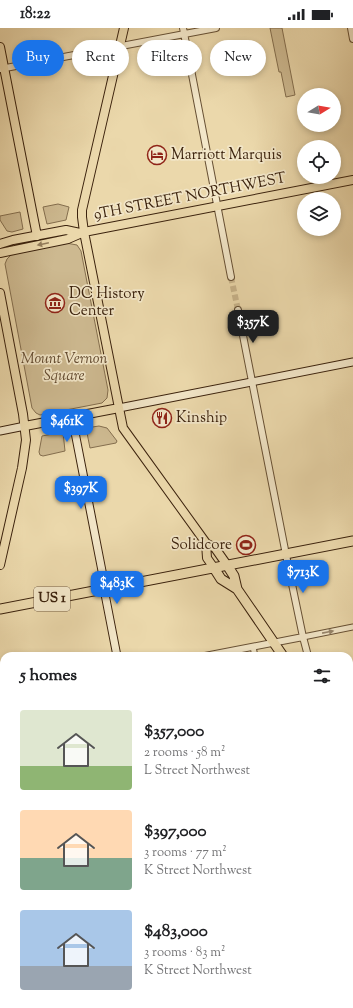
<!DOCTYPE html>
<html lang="en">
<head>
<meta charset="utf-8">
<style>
  :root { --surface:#fff; --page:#f6f6f6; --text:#202124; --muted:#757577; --accent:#1a73e8 }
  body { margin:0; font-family:"Sorts Mill Goudy",serif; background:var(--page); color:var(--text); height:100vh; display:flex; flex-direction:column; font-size:15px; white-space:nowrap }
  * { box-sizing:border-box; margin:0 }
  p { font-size:13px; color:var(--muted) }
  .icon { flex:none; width:22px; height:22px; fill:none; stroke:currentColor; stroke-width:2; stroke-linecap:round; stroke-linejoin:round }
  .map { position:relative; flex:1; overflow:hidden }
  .details { position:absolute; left:0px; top:624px; width:353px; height:356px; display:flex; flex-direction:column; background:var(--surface); border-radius:12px 12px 0 0; box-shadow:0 2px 6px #0003 }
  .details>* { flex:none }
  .hud { position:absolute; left:12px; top:12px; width:329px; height:36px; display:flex; gap:8px }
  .needle { width:26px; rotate:79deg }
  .controls { position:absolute; left:297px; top:60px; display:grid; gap:8px }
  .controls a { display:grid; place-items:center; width:44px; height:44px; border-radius:50%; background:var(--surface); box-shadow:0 2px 6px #0003; font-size:20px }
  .price { position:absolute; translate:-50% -34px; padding:0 9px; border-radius:8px; background:var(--accent); color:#fff; font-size:13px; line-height:26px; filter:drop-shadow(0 1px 2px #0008) }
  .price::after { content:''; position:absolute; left:50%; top:24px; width:12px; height:9px; margin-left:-6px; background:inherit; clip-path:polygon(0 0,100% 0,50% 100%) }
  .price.on { background:#222; color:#fff }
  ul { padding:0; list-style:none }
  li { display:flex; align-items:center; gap:12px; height:100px; padding:0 20px }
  li span { display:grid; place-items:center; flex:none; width:112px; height:80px; border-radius:4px; color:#555 }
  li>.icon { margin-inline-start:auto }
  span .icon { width:48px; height:48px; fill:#fffc; stroke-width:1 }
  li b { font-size:17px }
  h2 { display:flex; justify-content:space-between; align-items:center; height:48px; padding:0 20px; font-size:17px }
  .chip { padding:0 14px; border-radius:18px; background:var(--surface); box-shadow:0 2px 6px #0003; font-size:14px; line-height:36px }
  .chip.on { background:var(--accent); color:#fff }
  .status { display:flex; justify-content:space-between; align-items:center; height:28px; padding:0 20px; background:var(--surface); direction:ltr }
  .status svg { height:11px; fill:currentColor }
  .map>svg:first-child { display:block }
</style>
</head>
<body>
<div class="status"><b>18:22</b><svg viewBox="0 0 49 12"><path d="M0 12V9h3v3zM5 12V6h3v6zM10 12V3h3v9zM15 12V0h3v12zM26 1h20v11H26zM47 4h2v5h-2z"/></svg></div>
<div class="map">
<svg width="353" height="980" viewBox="0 0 353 980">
  <rect width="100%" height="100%" fill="#ebd8ab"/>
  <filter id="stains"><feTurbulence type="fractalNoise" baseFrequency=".005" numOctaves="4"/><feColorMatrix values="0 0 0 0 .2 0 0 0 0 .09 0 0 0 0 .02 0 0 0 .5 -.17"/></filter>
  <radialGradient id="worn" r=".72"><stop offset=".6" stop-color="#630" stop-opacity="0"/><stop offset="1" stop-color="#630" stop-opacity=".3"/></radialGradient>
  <path fill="#cdb990" stroke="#846e4e" d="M270 0H282L295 67 286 69 281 44H279Z
    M58 176 69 179 66 192 47 196 43 179Z
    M20 184 23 201 12 204 7 203 0 192V188Z
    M66 215 77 217 81 223 108 362 107 370 102 375 40 387 36 385 32 380 5 236 7 231 12 226Z
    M99 398 107 400 117 413 116 415 90 420 86 400Z
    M63 404 65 423 43 428 40 427 39 424 42 408Z"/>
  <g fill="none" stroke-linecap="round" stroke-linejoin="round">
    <path stroke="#c8b48b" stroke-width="6" stroke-dasharray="6 3" stroke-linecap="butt" d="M231 249 238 282"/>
    <g stroke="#675034" stroke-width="7">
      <path id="minor" d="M303 609 353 599
        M253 619 255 628
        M0 718 4 738
        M50 976 51 980"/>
    </g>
    <g stroke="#675034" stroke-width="8">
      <path id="tertiary" d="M183 0 231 249
        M351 0 353 11
        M0 41 216 0
        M238 282 288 537 303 609 308 628
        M205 628 303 609
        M0 668 4 667
        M84 980 105 976
        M129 980 150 976"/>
    </g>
    <g stroke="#3b220d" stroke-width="9">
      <path id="secondary" d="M119 380 353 334
        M72 389 103 548 104 561 117 628
        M0 403 25 398
        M185 976 186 980"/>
    </g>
    <g stroke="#3b220d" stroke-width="10">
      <path id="primary" d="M124 0 82 182V189L84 204 123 400 206 515 215 520 227 537
        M0 19 37 208
        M0 216 13 212 66 202 80 205
        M0 225 68 211 84 204 353 152
        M0 265 23 386 26 412 22 440 0 537
        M25 398 119 380
        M206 515 207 530 214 540
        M349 844 353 843
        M0 911 4 910"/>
    </g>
    <g stroke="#3b220d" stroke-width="11">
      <path id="trunk" d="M227 537 234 548 237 561 283 628
        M214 540 221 551 237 561
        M0 581 353 513
        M349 713 353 719
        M349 734 353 740"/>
    </g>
    <g stroke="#3b220d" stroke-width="11">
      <path id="motorway" d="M349 879 353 876
        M349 899 353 896
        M223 980 228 976
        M247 980 252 976"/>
    </g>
    <use href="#minor" stroke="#f2e6c8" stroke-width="5"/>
    <use href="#tertiary" stroke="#f2e6c8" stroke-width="6"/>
    <use href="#secondary" stroke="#f2e6c8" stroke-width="7"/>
    <use href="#primary" stroke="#ebd8ab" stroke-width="8"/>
    <use href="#trunk" stroke="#ebd8ab" stroke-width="9"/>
    <use href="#motorway" stroke="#ebd8ab" stroke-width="9"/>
  </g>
  <defs><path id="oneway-solid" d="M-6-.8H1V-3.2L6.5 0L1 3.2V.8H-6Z"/></defs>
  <use fill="#937d5c" href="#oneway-solid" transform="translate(43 216) rotate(168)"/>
  <use fill="#96846a" href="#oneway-solid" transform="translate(328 604) rotate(-11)"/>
  <defs>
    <g id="hotel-ring" transform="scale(1)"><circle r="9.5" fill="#f2e6c8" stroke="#8f2418" stroke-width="1.5"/><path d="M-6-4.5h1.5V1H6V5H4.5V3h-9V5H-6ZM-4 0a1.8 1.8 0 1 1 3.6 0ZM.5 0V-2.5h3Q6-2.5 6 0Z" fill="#8f2418"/></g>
    <g id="museum-ring" transform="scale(1)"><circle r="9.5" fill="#f2e6c8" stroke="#8f2418" stroke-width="1.5"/><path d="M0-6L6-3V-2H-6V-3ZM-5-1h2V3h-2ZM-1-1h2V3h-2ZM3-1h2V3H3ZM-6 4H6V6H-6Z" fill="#8f2418"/></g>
    <g id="restaurant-ring" transform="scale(1)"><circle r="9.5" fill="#f2e6c8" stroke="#8f2418" stroke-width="1.5"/><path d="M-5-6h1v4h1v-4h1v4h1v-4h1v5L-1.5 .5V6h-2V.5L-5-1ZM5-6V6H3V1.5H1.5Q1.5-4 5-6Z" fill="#8f2418"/></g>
    <g id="stadium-ring" transform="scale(1)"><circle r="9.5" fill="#f2e6c8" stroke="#8f2418" stroke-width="1.5"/><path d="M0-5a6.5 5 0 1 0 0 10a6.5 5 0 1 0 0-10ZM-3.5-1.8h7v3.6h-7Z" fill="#8f2418"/></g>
  </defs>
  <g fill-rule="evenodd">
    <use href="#hotel-ring" x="157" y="127"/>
    <use href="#museum-ring" x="55" y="275"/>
    <use href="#restaurant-ring" x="162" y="390"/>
    <use href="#stadium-ring" x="246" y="517"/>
  </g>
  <g text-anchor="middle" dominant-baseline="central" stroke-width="3.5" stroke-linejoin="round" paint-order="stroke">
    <rect fill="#f2e6c8" stroke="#725d45" stroke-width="1" x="34" y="559" width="36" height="24" rx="3"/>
    <g font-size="14" font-weight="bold" fill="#3b220d">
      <text x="52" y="571">US 1</text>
    </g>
    <g font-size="15" fill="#3b220d" stroke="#f2e6c8" text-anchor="start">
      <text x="171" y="127">Marriott Marquis</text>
      <text x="69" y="266">DC History<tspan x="69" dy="17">Center</tspan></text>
      <text x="176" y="390">Kinship</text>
      <text x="232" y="517" text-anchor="end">Solidcore</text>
    </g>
    <g font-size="15" fill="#3b220d" stroke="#f2e6c8">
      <text transform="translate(190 169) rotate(-11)">9TH STREET NORTHWEST</text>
    </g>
    <g font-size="15" font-style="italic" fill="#60482e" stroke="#f2e6c8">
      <text x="64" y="331">Mount Vernon<tspan x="64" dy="17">Square</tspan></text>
    </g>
  </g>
  <rect width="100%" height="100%" filter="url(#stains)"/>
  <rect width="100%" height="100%" fill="url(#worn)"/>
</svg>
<div class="controls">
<a><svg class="needle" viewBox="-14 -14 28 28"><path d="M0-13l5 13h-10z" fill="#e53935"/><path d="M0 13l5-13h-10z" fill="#757577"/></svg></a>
<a><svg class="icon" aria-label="locate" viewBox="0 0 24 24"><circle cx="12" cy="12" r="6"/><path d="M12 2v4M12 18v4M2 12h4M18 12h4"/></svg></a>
<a><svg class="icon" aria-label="layers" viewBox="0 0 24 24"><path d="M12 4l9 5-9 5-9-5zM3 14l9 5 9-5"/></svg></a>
</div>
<b class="price on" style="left:253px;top:316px">$357K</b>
<b class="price" style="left:67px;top:415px">$461K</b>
<b class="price" style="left:81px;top:482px">$397K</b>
<b class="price" style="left:303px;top:566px">$713K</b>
<b class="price" style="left:117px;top:577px">$483K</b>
<div class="hud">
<a class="chip on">Buy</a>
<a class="chip">Rent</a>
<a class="chip">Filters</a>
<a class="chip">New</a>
</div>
<section class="details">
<h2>5 homes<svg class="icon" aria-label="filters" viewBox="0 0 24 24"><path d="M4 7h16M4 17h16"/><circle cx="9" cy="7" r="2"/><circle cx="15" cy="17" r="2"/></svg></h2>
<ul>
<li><span style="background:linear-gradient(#dfe7d0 70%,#8fb573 0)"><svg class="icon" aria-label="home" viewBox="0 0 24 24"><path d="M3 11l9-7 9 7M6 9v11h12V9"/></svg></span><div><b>$357,000</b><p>2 rooms · 58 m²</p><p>L Street Northwest</p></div></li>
<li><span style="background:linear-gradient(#ffd9b3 60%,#7fa58c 0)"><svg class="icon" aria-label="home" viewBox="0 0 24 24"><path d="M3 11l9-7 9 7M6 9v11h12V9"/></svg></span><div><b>$397,000</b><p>3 rooms · 77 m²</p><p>K Street Northwest</p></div></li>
<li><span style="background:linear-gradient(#a9c7e8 70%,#9aa5b1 0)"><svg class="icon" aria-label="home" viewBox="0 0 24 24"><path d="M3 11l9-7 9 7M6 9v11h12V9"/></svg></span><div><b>$483,000</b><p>3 rooms · 83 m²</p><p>K Street Northwest</p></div></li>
</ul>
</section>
</div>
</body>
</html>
